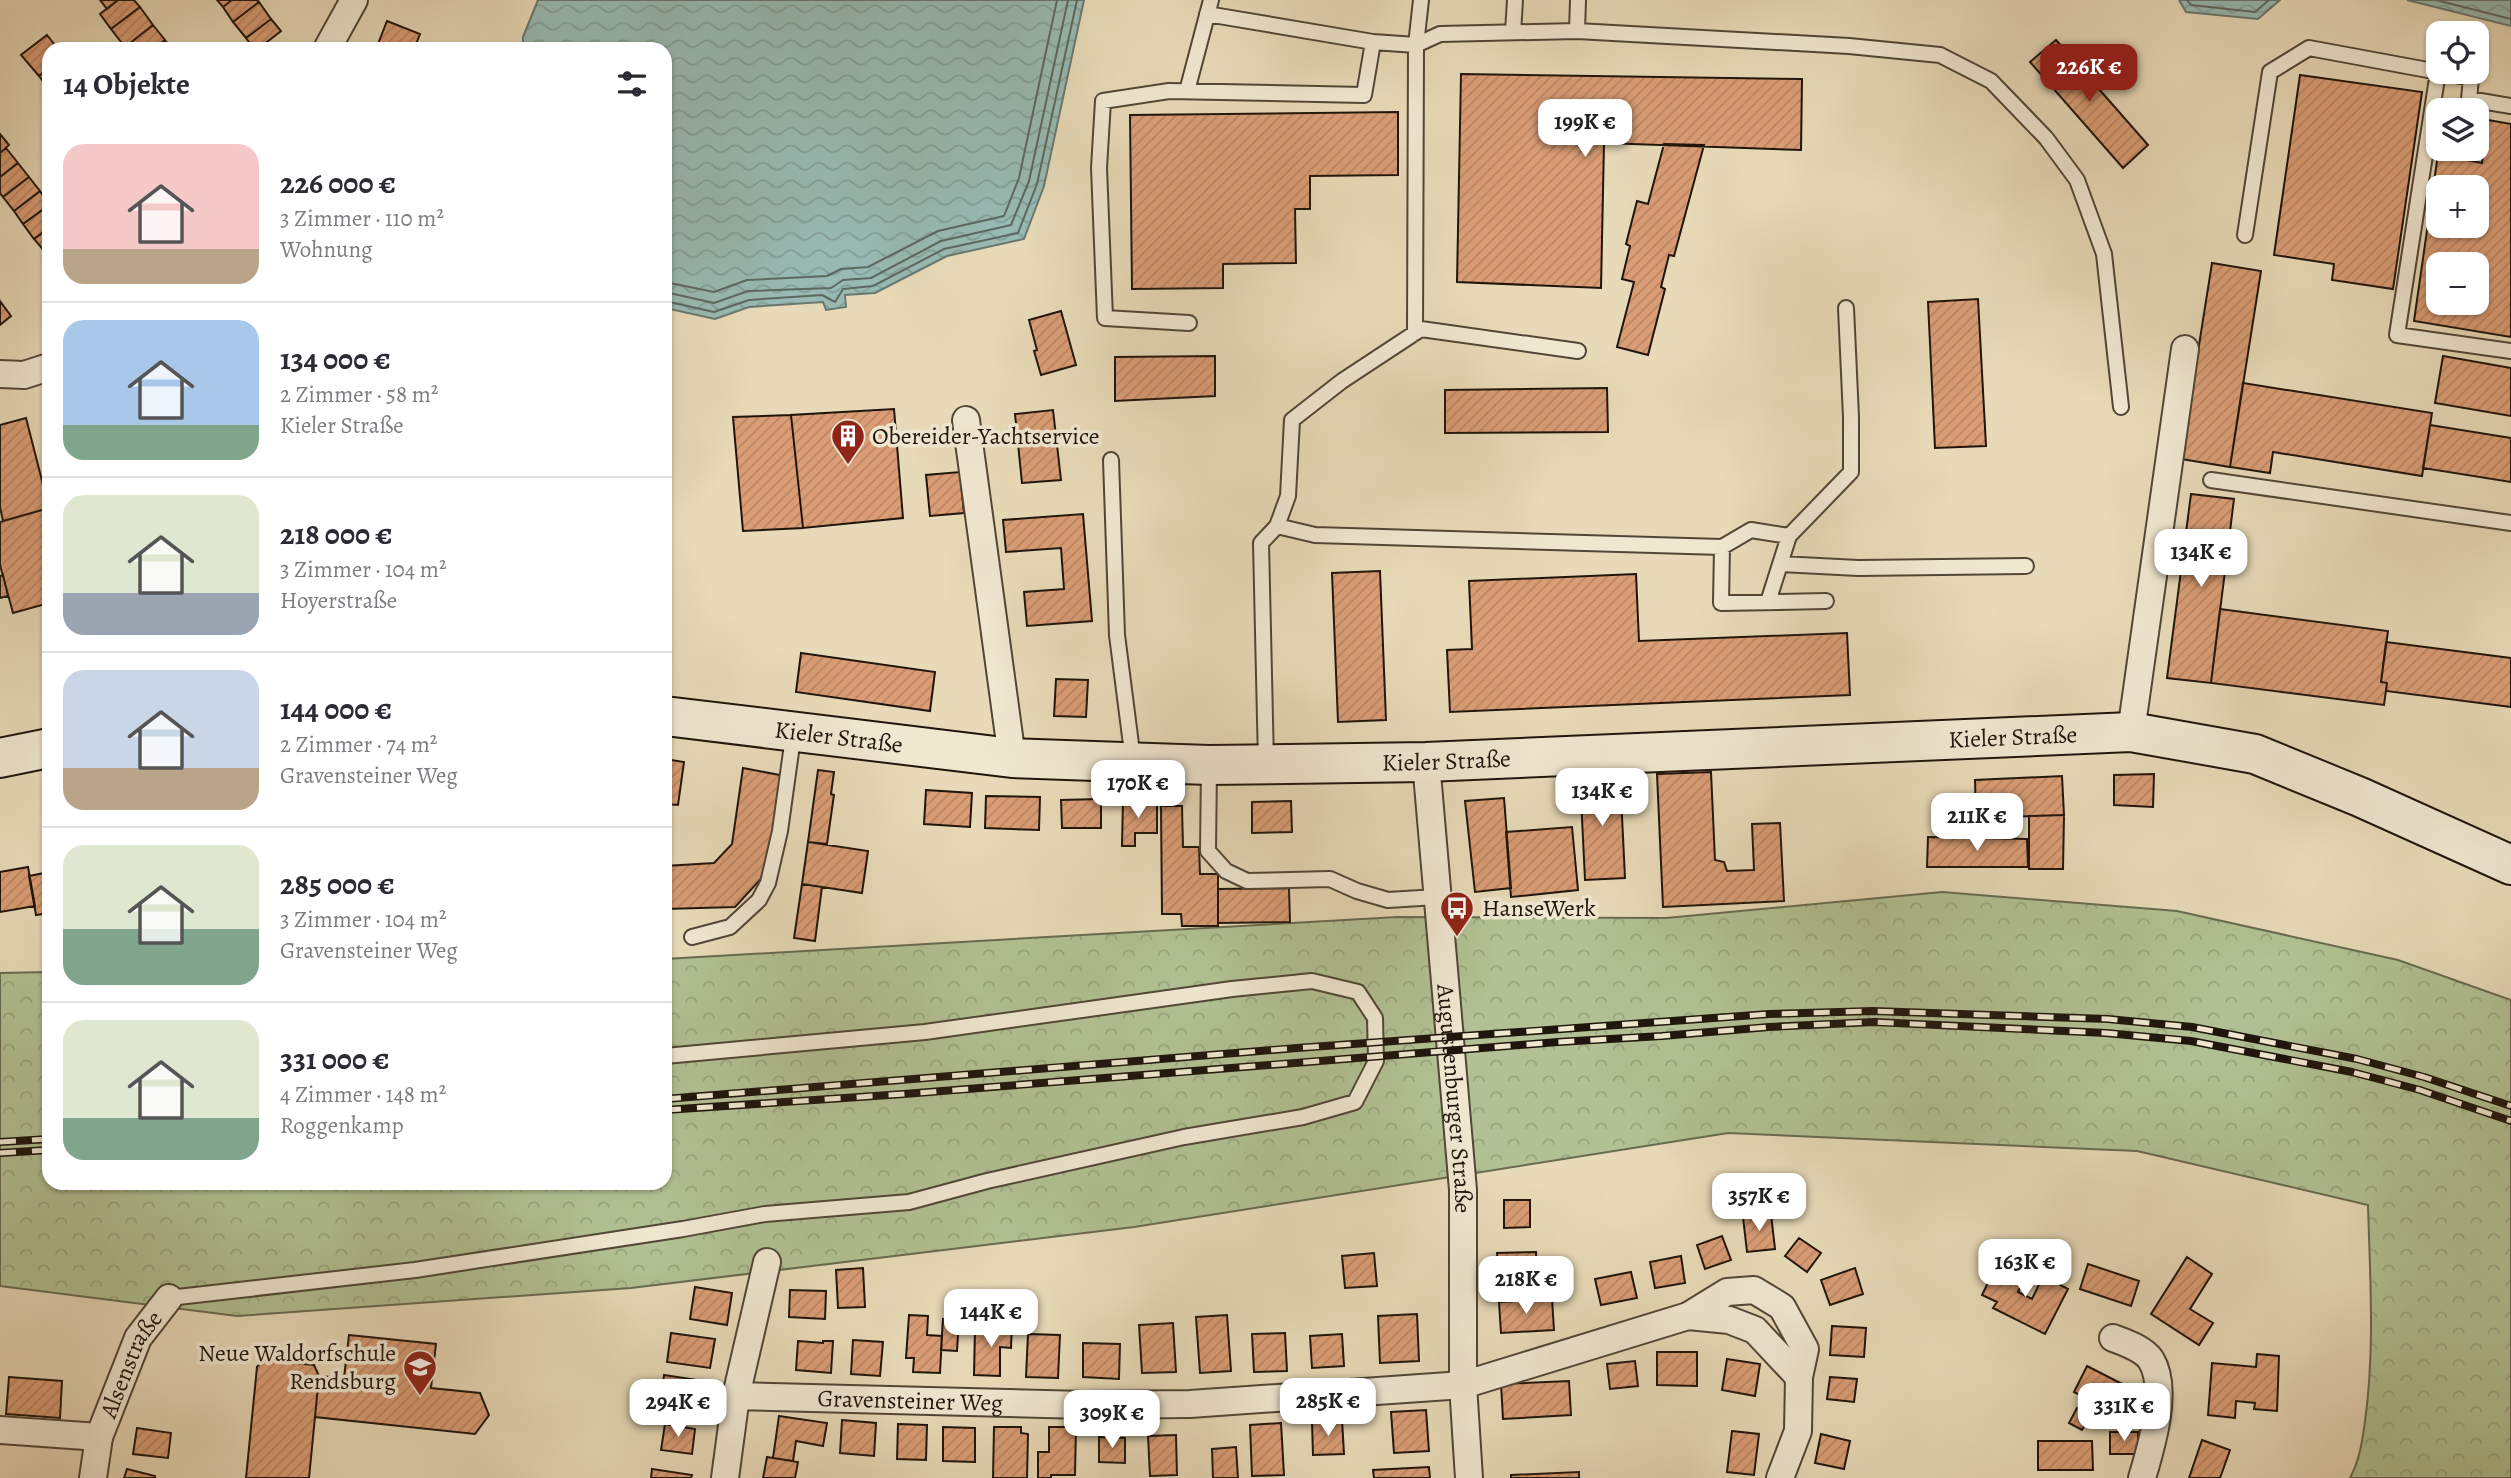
<!DOCTYPE html>
<html lang="de">
<head>
<meta charset="utf-8">
<style>
  :root { --surface:#fff; --page:#f7f7f7; --text:#2b2b33; --muted:#7c7c81; --line:#e1e1e2; --accent:#8f2418 }
  body { margin:0; font-family:Alegreya,serif; background:var(--page); color:var(--text); height:100vh; display:flex; flex-direction:column; font-size:26px; white-space:nowrap }
  * { box-sizing:border-box; margin:0 }
  p { font-size:23px; color:var(--muted) }
  .icon { flex:none; width:38px; height:38px; fill:none; stroke:currentColor; stroke-width:2; stroke-linecap:round; stroke-linejoin:round }
  .map { position:relative; flex:1; overflow:hidden }
  .details { position:absolute; left:42px; top:42px; width:630px; height:1148px; display:flex; flex-direction:column; background:var(--surface); border-radius:21px; box-shadow:0 2px 5px #0004 }
  .details>* { flex:none }
  .tools { position:absolute; left:2426px; top:21px; display:grid; gap:14px }
  .tools a { display:grid; place-items:center; width:63px; height:63px; border-radius:14px; background:var(--surface); box-shadow:0 2px 5px #0004; font-size:35px }
  .price { position:absolute; translate:-50% -60px; padding:0 16px; border-radius:14px; background:#fff; color:#222; font-size:23px; line-height:46px; filter:drop-shadow(0 2px 4px #0008) }
  .price::after { content:''; position:absolute; left:50%; top:42px; width:21px; height:16px; margin-left:-10px; background:inherit; clip-path:polygon(0 0,100% 0,50% 100%) }
  .price.active { background:var(--accent); color:#fff }
  ul { padding:0; list-style:none }
  li { display:flex; align-items:center; gap:21px; height:175px; padding:0 21px }
  li+li { border-top:2px solid var(--line) }
  li span { display:grid; place-items:center; flex:none; width:196px; height:140px; border-radius:21px; color:#555 }
  li>.icon { margin-inline-start:auto }
  span .icon { width:84px; height:84px; fill:#fffc; stroke-width:1 }
  li b { font-size:30px }
  h2 { display:flex; justify-content:space-between; align-items:center; height:84px; padding:0 21px; font-size:30px }
  .map>svg:first-child { display:block }
</style>
</head>
<body>
<div class="map">
<svg width="2511" height="1478" viewBox="0 0 2511 1478">
  <defs>
    <pattern id="forest-crowns" width="20" height="18" patternUnits="userSpaceOnUse" patternTransform="scale(1.75)"><rect width="20" height="18" fill="#b1c193"/><path d="M2 6a3 3 0 1 1 6 0M12 15a3 3 0 1 1 6 0" fill="none" stroke="#98a57e"/></pattern>
    <pattern id="water-waves" width="16" height="10" patternUnits="userSpaceOnUse" patternTransform="scale(1.75)"><rect width="16" height="10" fill="#98bab3"/><path d="M0 5q4-4 8 0t8 0" fill="none" stroke="#839f99"/></pattern>
    <pattern id="building-hatch" width="6" height="6" patternUnits="userSpaceOnUse" patternTransform="scale(1.75)"><rect width="6" height="6" fill="#da9d75"/><path d="M-1 1l2-2M0 6l6-6M5 7l2-2" fill="none" stroke="#bb8664"/></pattern>
  </defs>
  <rect width="100%" height="100%" fill="#e8dab8"/>
  <filter id="stains"><feTurbulence type="fractalNoise" baseFrequency=".00286" numOctaves="4"/><feColorMatrix values="0 0 0 0 .2 0 0 0 0 .09 0 0 0 0 .02 0 0 0 .5 -.17"/></filter>
  <radialGradient id="worn" r=".72"><stop offset=".6" stop-color="#630" stop-opacity="0"/><stop offset="1" stop-color="#630" stop-opacity=".3"/></radialGradient>
  <path fill="url(#forest-crowns)" stroke="#686b50" stroke-width="2" d="M1942 892 2177 911 2398 960 2511 1000V1478H2350C2360 1459 2362 1442 2365 1421 2375 1350 2370 1277 2368 1205L2137 1151 1728 1133 1134 1227 631 1288 237 1316 0 1286V973L49 972V1183H665V959L1397 917 1666 918Z"/>
  <path fill="url(#water-waves)" stroke="#687870" stroke-width="2" d="M538 0H1084L1044 186 1024 239 947 256 875 293 845 295 846 307 826 310 823 302 749 307 715 319 665 308V49H523V37Z
    M2179 0H2280L2258 19 2186 12Z
    M2407 0H2511V26Z"/>
  <g fill="none" stroke-linecap="round" stroke-linejoin="round">
    <path stroke="#5c6860" stroke-width="2" d="M2187 0 2191 5 2255 12 2269 0
      M2436 0 2511 19
      M665 282 714 292 747 280 827 276 841 269 868 267 938 231 1004 216 1019 178 1057 0
      M665 292 714 303 748 291 831 288 843 280 871 278 941 241 1011 225 1029 181 1068 0
      M665 301 714 312 749 300 822 295 835 302 843 289 873 286 944 249 1018 233 1037 184 1077 0"/>
  </g>
  <path fill="url(#building-hatch)" stroke="#1f150c" stroke-width="2" fill-rule="evenodd" d="M100 0H118L107 9Z
    M118 0H134L140 7 111 29 100 14Z
    M217 0H232L223 7Z
    M232 0H257L259 2 233 22 223 7Z
    M259 2 271 19 246 38 233 22Z
    M140 7 153 25 125 47 111 29Z
    M271 19 281 31 258 49H254L246 38Z
    M387 21 420 34 414 49H376Z
    M153 25 165 40 153 49H127L125 47Z
    M47 35 58 49H49V68L39 76 21 55Z
    M165 40 172 49H153Z
    M2056 40 2148 145 2123 168 2030 62Z
    M49 68V89L39 76Z
    M1461 74 1802 79 1801 150 1604 143 1601 288 1457 282Z
    M2300 75 2422 92 2393 289 2332 280 2334 264 2274 255Z
    M1398 112V175L1310 176V209H1295L1296 263 1223 264V288L1132 289 1130 115Z
    M2488 120 2511 124V337L2414 321 2438 154 2482 163ZM2438 187H2476V226H2438ZM2438 264H2476V303H2438Z
    M0 134 9 145 0 153Z
    M1664 144 1704 145 1674 256 1669 255 1661 287 1665 289 1648 355 1617 347 1634 282 1622 279 1630 246 1626 244 1637 201 1648 204Z
    M6 148 18 163 0 177V153Z
    M18 163 29 177 3 197 0 193V177Z
    M29 177 40 191 14 211 3 197Z
    M40 191 49 205 23 224 14 211Z
    M49 205V228L34 239 23 224Z
    M49 228V251L46 253 34 239Z
    M2212 263 2261 271 2230 467 2181 459Z
    M1978 299 1986 446 1935 448 1928 302Z
    M0 301 11 316 0 325Z
    M1061 311 1076 365 1041 375 1034 351 1037 350 1029 320Z
    M1215 356V396L1115 401V357Z
    M2443 356 2511 368V416L2435 403Z
    M2243 383 2432 413 2422 476 2273 452 2270 473 2230 467Z
    M1607 388 1608 432 1445 433V390Z
    M894 409 903 518 803 528 791 415Z
    M1053 410 1061 480 1022 483 1015 414Z
    M791 415 803 528 743 531 733 417Z
    M26 418 49 508 3 521 0 507V425Z
    M2430 425 2511 438V482L2423 468Z
    M960 472 964 513 930 516 926 475Z
    M2191 494 2234 499 2211 683 2167 678Z
    M49 508V603L13 613 0 565V522Z
    M1083 514 1092 621 1027 626 1024 592 1064 589 1061 548 1006 552 1003 520Z
    M1380 571 1386 720 1338 722 1332 573Z
    M1636 574 1639 641 1847 633 1850 695 1450 712 1447 650 1472 649 1469 581Z
    M3 575 8 596 0 598V576Z
    M2220 609 2388 631 2381 682 2387 683 2384 705 2211 683Z
    M2386 642 2511 658V707L2386 691 2387 683 2381 682Z
    M801 653 935 672 930 711 796 692Z
    M1056 679 1088 680 1086 717 1054 716Z
    M665 759 684 762 678 805 665 804Z
    M743 768 785 776 772 867 735 907 665 909V866L714 863 732 844Z
    M818 770 834 772 831 794 834 795 827 844 808 842Z
    M1711 772 1715 860 1724 862 1727 871 1754 870 1752 824 1780 823 1784 901 1663 907 1657 774Z
    M2154 774 2153 807 2114 805V775Z
    M1620 775 1625 878 1585 880 1580 777Z
    M2062 776 2064 815 1976 818 1975 780Z
    M926 790 972 793 970 827 924 824Z
    M986 796 1040 797 1039 830 985 828Z
    M1504 798 1511 888 1475 892 1465 801Z
    M1101 799V828H1062L1061 800Z
    M1123 800H1157V833H1135V846H1122Z
    M1291 801 1292 832 1252 833V802Z
    M1161 806H1182L1183 847H1199L1200 874H1218V926H1182L1181 914H1162Z
    M2064 815 2063 869H2029V816Z
    M1572 827 1578 890 1511 897 1506 832Z
    M1928 837 2027 839 2028 867H1927Z
    M808 842 868 851 862 893 802 884Z
    M28 867 35 906 0 912V872Z
    M49 872V913L36 915 29 876Z
    M802 884 822 887 815 941 794 938Z
    M1289 888 1290 922 1218 923V889Z
    M1504 1200H1530V1227L1504 1228Z
    M1771 1214 1775 1249 1747 1252 1743 1217Z
    M1722 1236 1731 1260 1705 1269 1697 1245Z
    M1799 1238 1821 1253 1807 1272 1785 1256Z
    M1536 1252 1537 1283 1499 1285 1497 1253Z
    M1374 1253 1377 1286 1345 1288 1342 1256Z
    M1681 1256 1685 1283 1655 1288 1650 1262Z
    M2187 1257 2212 1274 2190 1309 2213 1323 2199 1345 2151 1314Z
    M1997 1264 2025 1278 2018 1292 2032 1299 2043 1276 2068 1289 2045 1334 1993 1308 1997 1302 1982 1295Z
    M2088 1264 2139 1281 2131 1306 2080 1289Z
    M863 1268 865 1307 838 1308 836 1270Z
    M1855 1268 1863 1294 1830 1305 1821 1280Z
    M1631 1272 1637 1298 1601 1305 1595 1279Z
    M695 1287 732 1293 727 1325 690 1319Z
    M790 1290 826 1291 825 1319 789 1317Z
    M1552 1299 1554 1330 1501 1333 1499 1302Z
    M1417 1314 1419 1361 1380 1363 1378 1316Z
    M909 1315 928 1316 927 1335 942 1336 940 1373 913 1372 914 1358H906Z
    M1227 1315 1231 1371 1200 1373 1196 1317Z
    M943 1319H959L957 1351 941 1350Z
    M997 1322 1012 1323 1011 1348 1000 1347V1376L974 1375 975 1328 997 1329Z
    M1173 1323 1176 1372 1142 1373 1139 1325Z
    M1832 1326 1866 1328 1864 1357 1830 1355Z
    M671 1333 715 1339 710 1368 667 1362Z
    M1285 1333 1287 1371 1254 1372 1252 1334Z
    M1028 1334 1060 1335 1058 1378 1026 1377Z
    M1342 1334 1344 1366 1312 1368 1310 1336Z
    M349 1335 436 1344 431 1388 480 1393 489 1415 475 1434 315 1417 319 1376 344 1378Z
    M853 1340 883 1342 880 1376 851 1374Z
    M798 1341 823 1343V1341H833L831 1373 796 1370Z
    M1083 1343 1120 1344 1119 1379 1083 1377Z
    M1657 1352H1697V1386L1657 1385Z
    M2257 1354 2279 1356 2277 1411 2254 1409 2255 1403 2236 1401 2235 1418 2208 1415 2212 1363 2256 1367Z
    M1727 1359 1760 1364 1755 1396 1722 1390Z
    M263 1360 314 1365 319 1376 309 1478H246L257 1367Z
    M1635 1361 1638 1386 1610 1389 1607 1364Z
    M2087 1366 2134 1390 2121 1416 2074 1392Z
    M664 1375 704 1381 699 1412 660 1406Z
    M9 1377 62 1381 60 1418 6 1414Z
    M1830 1377 1857 1379 1854 1402 1827 1399Z
    M1569 1381 1571 1415 1503 1419 1501 1384Z
    M2077 1408 2090 1415 2082 1430 2069 1423Z
    M1426 1410 1429 1451 1394 1453 1391 1412Z
    M779 1416 827 1423 823 1446 796 1441 793 1461 773 1458Z
    M842 1420 876 1423 874 1456 840 1453Z
    M1342 1420 1344 1454 1313 1455 1312 1422Z
    M1281 1423 1284 1475 1252 1476 1250 1425Z
    M665 1424 695 1429 692 1454 661 1450Z
    M898 1424 927 1425 926 1460 897 1459Z
    M943 1427 975 1428V1462L943 1461Z
    M994 1427H1021V1433L1028 1434 1027 1478H993Z
    M1049 1427H1076L1075 1475H1051V1478H1038V1452H1049Z
    M137 1428 171 1433 168 1458 133 1454Z
    M1732 1431 1759 1434 1754 1475 1727 1472Z
    M2110 1432H2138V1454H2110Z
    M1821 1434 1850 1441 1844 1469 1815 1463Z
    M1176 1435 1177 1475 1150 1476 1148 1436Z
    M1099 1437 1125 1438V1463L1099 1462Z
    M2202 1440 2230 1450 2220 1478H2189Z
    M2038 1441H2092L2093 1470H2038Z
    M1236 1447 1238 1478H1213L1212 1449Z
    M767 1457 798 1462 795 1478H763Z
    M1429 1467 1430 1478H1374L1373 1470Z
    M127 1469 155 1476V1478H124Z
    M652 1469 692 1475 691 1478H651Z
    M1579 1472V1478H1511V1475Z"/>
  <g fill="none" stroke-linecap="round" stroke-linejoin="round">
    <g stroke="#514637" stroke-width="18">
      <path id="lane" d="M1207 14 1373 42
        M1577 31 1578 0
        M1513 32 1515 0
        M2438 72 2397 335 2511 351
        M1187 91 1211 0
        M2245 235 2270 72 2309 48 2471 78 2469 99 2511 106
        M1189 323 1105 318 1099 168 1103 101 1169 91 1364 95 1373 42 1416 45 1421 0
        M1415 333 1416 45 1440 34 1577 31 1849 46 1940 55 1991 81 2046 138 2077 180 2104 254 2121 407
        M1111 460 1117 635 1133 760
        M2211 480 2511 523
        M1277 526 1315 535 1722 547 1721 603 1826 601
        M1722 547 1751 530 1789 536 1851 472V417L1846 308
        M1781 564 1858 568 2026 566
        M1768 602 1789 536
        M1266 763 1261 543 1277 526 1288 496 1292 420 1342 381 1421 329 1578 351
        M1209 766 1208 851 1226 871 1247 881 1330 879 1357 891 1388 900 1437 897
        M692 937 730 927 759 900 768 883 780 831 791 752 792 733
        M169 1298 415 1270 683 1229 765 1214 909 1202 987 1181 1184 1137 1303 1117 1355 1102 1376 1061 1375 1018 1358 992 1312 981 1232 989 925 1032 665 1056"/>
    </g>
    <g stroke="#514637" stroke-width="30">
      <g id="street">
        <path d="M327 49 354 0"/>
        <path d="M0 374 24 375 49 367"/>
        <path d="M966 420 1012 758"/>
        <path d="M2131 732 2185 349"/>
        <path id="s1" d="M1426 762 1463 1190V1385L1469 1478"/>
        <path d="M1688 1316 1729 1320 1755 1330 1799 1377"/>
        <path d="M2113 1338C2124 1342 2144 1349 2151 1360 2169 1389 2151 1448 2142 1478"/>
        <path d="M736 1396 767 1262"/>
        <path d="M0 1430 99 1437"/>
        <path id="s2" d="M93 1478 99 1437 138 1338 169 1298"/>
        <path id="s3" d="M725 1478 736 1396 1084 1405 1190 1404 1463 1385 1688 1316 1727 1292 1754 1290 1782 1307 1805 1349 1799 1377 1798 1431 1780 1478"/>
      </g>
    </g>
    <g stroke="#1f150c" stroke-width="42">
      <g id="secondary">
        <path id="s4" d="M665 716 1012 758 1209 765 1426 762 2131 732 2255 754 2360 797 2511 865"/>
        <path d="M0 758 49 748"/>
      </g>
    </g>
    <use href="#lane" stroke="#f0e7d1" stroke-width="14"/>
    <use href="#street" stroke="#f0e7d1" stroke-width="26"/>
    <use href="#secondary" stroke="#f0e7d1" stroke-width="38"/>
    <g stroke="#1f150c" stroke-width="8">
      <path id="rail" d="M665 1099 1297 1048 1769 1014 1873 1011 2108 1019 2192 1027 2357 1059 2424 1077 2511 1106
        M665 1110 904 1094 1558 1042 1662 1036 1769 1027 1874 1022 2106 1033 2191 1041 2352 1072 2420 1090 2511 1121
        M0 1142 49 1139
        M0 1153 49 1150"/>
    </g>
    <use href="#rail" stroke="#f0e7d1" stroke-width="5" stroke-dasharray="16" stroke-linecap="butt"/>
  </g>
  <defs>
    <g id="building-pin" transform="scale(1.75)"><path d="M0 17L-7.5 6A9.5 9.5 0 1 1 7.5 6Z" fill="#8f2418" stroke="#f0e7d1"/><path d="M-4-6H4V6H1V3H-1V6H-4ZM-2.5-4.3h1.7v1.8h-1.7ZM.8-4.3h1.7v1.8H.8ZM-2.5-1h1.7V.8h-1.7ZM.8-1h1.7V.8H.8Z" fill="#fff"/></g>
    <g id="bus-pin" transform="scale(1.75)"><path d="M0 17L-7.5 6A9.5 9.5 0 1 1 7.5 6Z" fill="#8f2418" stroke="#f0e7d1"/><path d="M-5-6H5V4H4V6H2V4H-2V6H-4V4H-5ZM-3.5-4V0h7V-4ZM-3.5 1.2v1.5H-2V1.2ZM2 1.2v1.5H3.5V1.2Z" fill="#fff"/></g>
    <g id="school-pin" transform="scale(1.75)"><path d="M0 17L-7.5 6A9.5 9.5 0 1 1 7.5 6Z" fill="#8f2418" stroke="#f0e7d1"/><path d="M0-5L7-2L0 1L-7-2ZM-4 1L0 2.5L4 1V4Q0 6-4 4Z" fill="#fff"/></g>
  </defs>
  <g fill-rule="evenodd">
    <use href="#building-pin" x="848" y="436"/>
    <use href="#bus-pin" x="1457" y="908"/>
    <use href="#school-pin" x="420" y="1367"/>
  </g>
  <g text-anchor="middle" dominant-baseline="central" stroke-width="7" stroke-linejoin="round" paint-order="stroke">
    <g font-size="24" fill="#1f150c" stroke="#f0e7d1" text-anchor="start">
      <text x="872" y="436">Obereider-Yachtservice</text>
      <text x="1482" y="908">HanseWerk</text>
      <text x="396" y="1353" text-anchor="end">Neue Waldorfschule<tspan x="396" dy="28">Rendsburg</tspan></text>
    </g>
    <g font-size="24" fill="#1f150c" stroke="#f0e7d1">
      <text stroke="none"><textPath href="#s4" startOffset="175">Kieler Straße</textPath></text>
      <text stroke="none"><textPath href="#s4" startOffset="1351">Kieler Straße</textPath></text>
      <text stroke="none"><textPath href="#s4" startOffset="784">Kieler Straße</textPath></text>
      <text stroke="none"><textPath href="#s1" startOffset="338">Augustenburger Straße</textPath></text>
      <text stroke="none"><textPath href="#s2" startOffset="121">Alsenstraße</textPath></text>
      <text stroke="none"><textPath href="#s3" startOffset="257">Gravensteiner Weg</textPath></text>
    </g>
  </g>
  <rect width="100%" height="100%" filter="url(#stains)"/>
  <rect width="100%" height="100%" fill="url(#worn)"/>
</svg>
<div class="tools">
<a><svg class="icon" aria-label="locate" viewBox="0 0 24 24"><circle cx="12" cy="12" r="6"/><path d="M12 2v4M12 18v4M2 12h4M18 12h4"/></svg></a>
<a><svg class="icon" aria-label="layers" viewBox="0 0 24 24"><path d="M12 4l9 5-9 5-9-5zM3 14l9 5 9-5"/></svg></a>
<a>+</a>
<a>−</a>
</div>
<b class="price active" style="left:2089px;top:104px">226K €</b>
<b class="price" style="left:1585px;top:159px">199K €</b>
<b class="price" style="left:2201px;top:589px">134K €</b>
<b class="price" style="left:1138px;top:820px">170K €</b>
<b class="price" style="left:1602px;top:828px">134K €</b>
<b class="price" style="left:1977px;top:853px">211K €</b>
<b class="price" style="left:1759px;top:1233px">357K €</b>
<b class="price" style="left:2025px;top:1299px">163K €</b>
<b class="price" style="left:1526px;top:1316px">218K €</b>
<b class="price" style="left:991px;top:1349px">144K €</b>
<b class="price" style="left:1328px;top:1438px">285K €</b>
<b class="price" style="left:678px;top:1439px">294K €</b>
<b class="price" style="left:2124px;top:1443px">331K €</b>
<b class="price" style="left:1112px;top:1450px">309K €</b>
<section class="details">
<h2>14 Objekte<svg class="icon" aria-label="filters" viewBox="0 0 24 24"><path d="M4 7h16M4 17h16"/><circle cx="9" cy="7" r="2"/><circle cx="15" cy="17" r="2"/></svg></h2>
<ul>
<li><span style="background:linear-gradient(#f6c9c9 75%,#b9a48a 0)"><svg class="icon" aria-label="home" viewBox="0 0 24 24"><path d="M3 11l9-7 9 7M6 9v11h12V9"/></svg></span><div><b>226 000 €</b><p>3 Zimmer · 110 m²</p><p>Wohnung</p></div></li>
<li><span style="background:linear-gradient(#a9c7e8 75%,#7fa58c 0)"><svg class="icon" aria-label="home" viewBox="0 0 24 24"><path d="M3 11l9-7 9 7M6 9v11h12V9"/></svg></span><div><b>134 000 €</b><p>2 Zimmer · 58 m²</p><p>Kieler Straße</p></div></li>
<li><span style="background:linear-gradient(#dfe7d0 70%,#9aa5b1 0)"><svg class="icon" aria-label="home" viewBox="0 0 24 24"><path d="M3 11l9-7 9 7M6 9v11h12V9"/></svg></span><div><b>218 000 €</b><p>3 Zimmer · 104 m²</p><p>Hoyerstraße</p></div></li>
<li><span style="background:linear-gradient(#c9d6e8 70%,#b9a48a 0)"><svg class="icon" aria-label="home" viewBox="0 0 24 24"><path d="M3 11l9-7 9 7M6 9v11h12V9"/></svg></span><div><b>144 000 €</b><p>2 Zimmer · 74 m²</p><p>Gravensteiner Weg</p></div></li>
<li><span style="background:linear-gradient(#dfe7d0 60%,#7fa58c 0)"><svg class="icon" aria-label="home" viewBox="0 0 24 24"><path d="M3 11l9-7 9 7M6 9v11h12V9"/></svg></span><div><b>285 000 €</b><p>3 Zimmer · 104 m²</p><p>Gravensteiner Weg</p></div></li>
<li><span style="background:linear-gradient(#dfe7d0 70%,#7fa58c 0)"><svg class="icon" aria-label="home" viewBox="0 0 24 24"><path d="M3 11l9-7 9 7M6 9v11h12V9"/></svg></span><div><b>331 000 €</b><p>4 Zimmer · 148 m²</p><p>Roggenkamp</p></div></li>
</ul>
</section>
</div>
</body>
</html>
